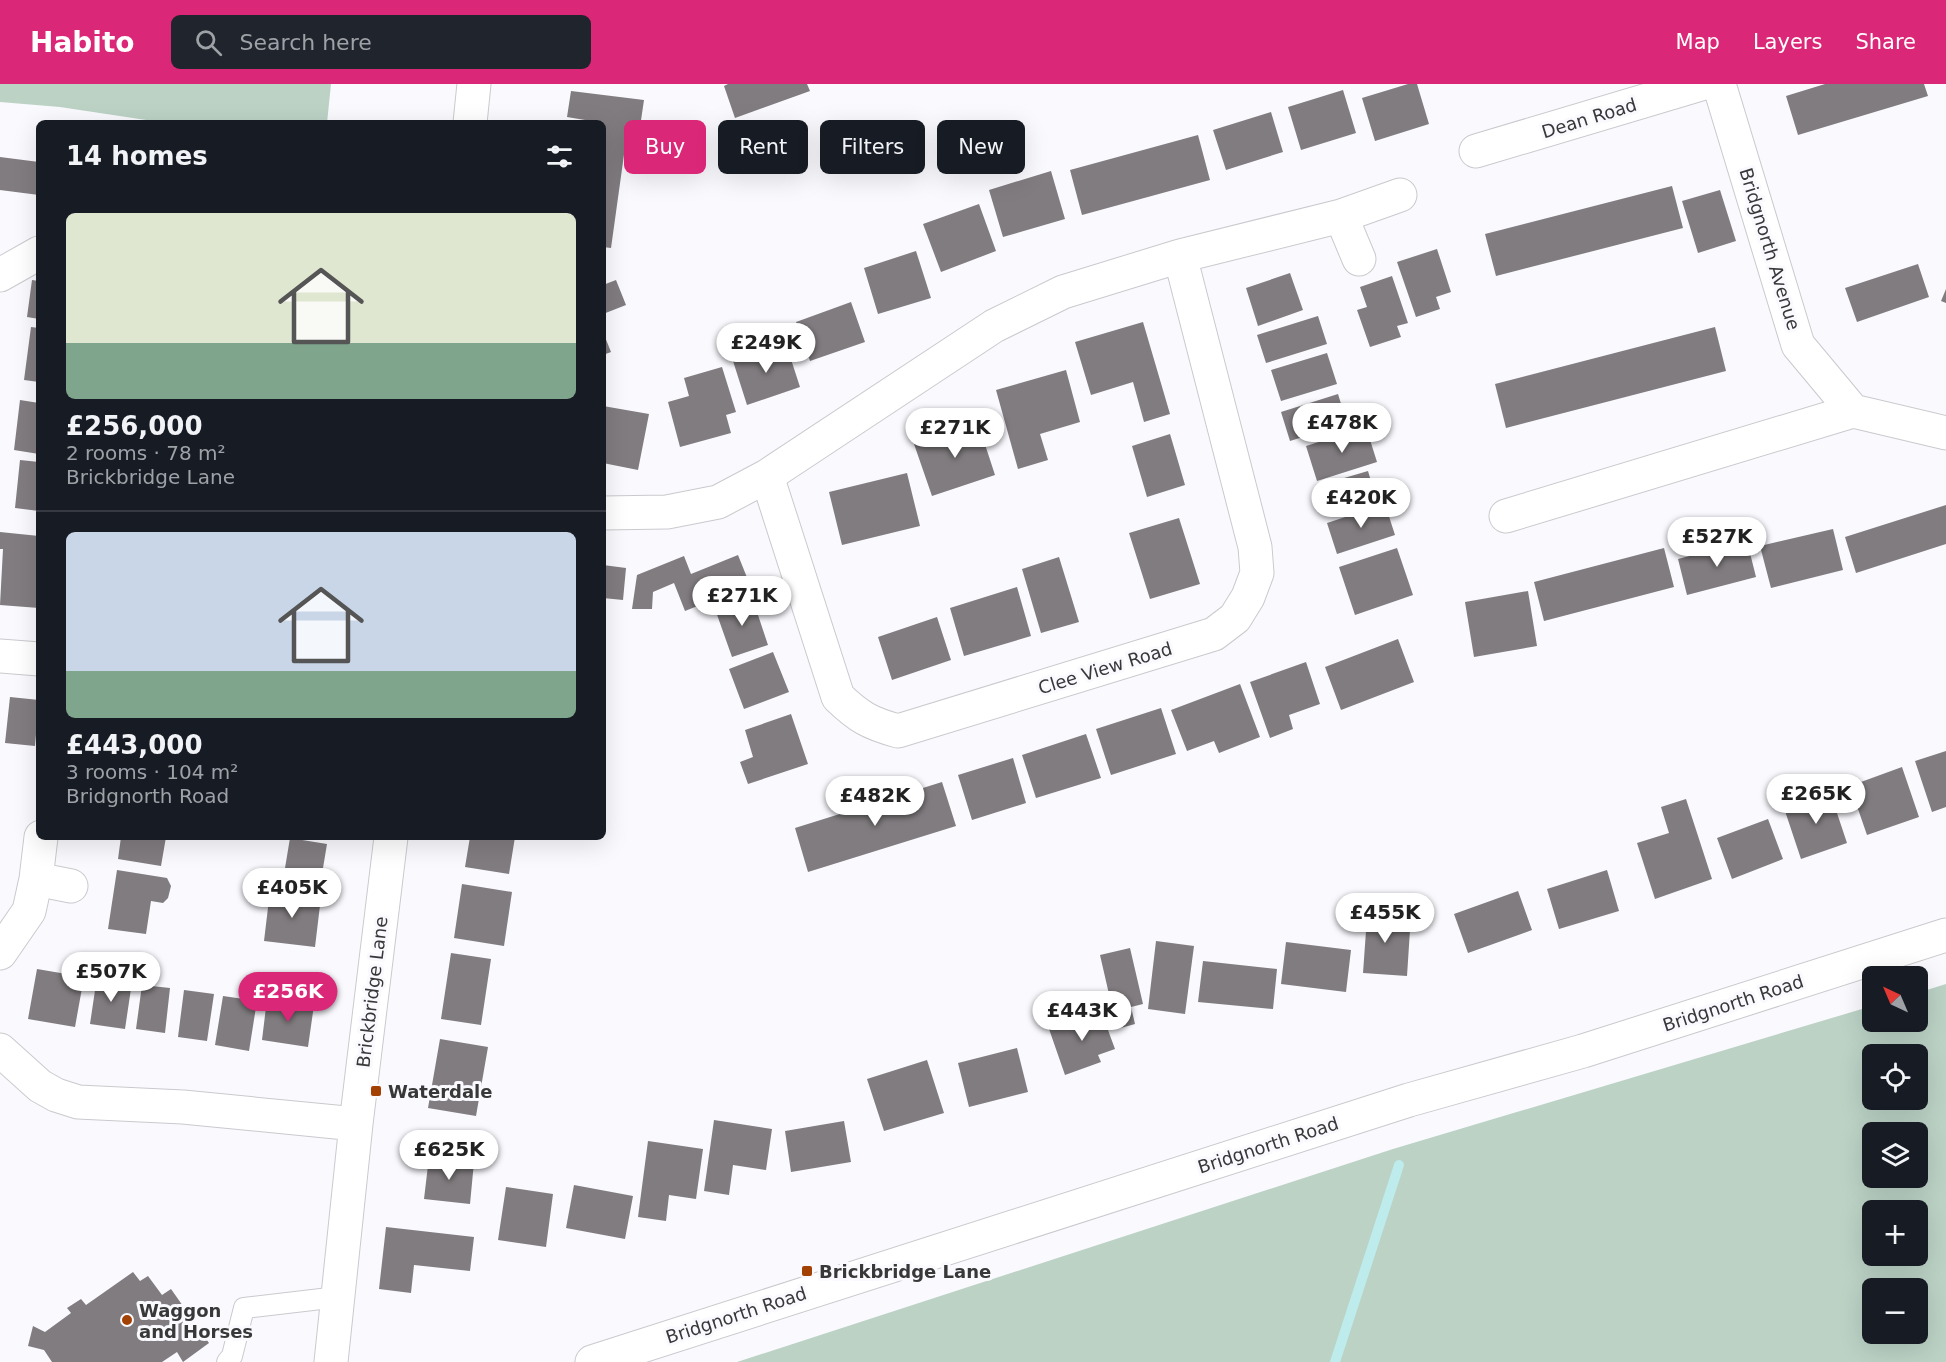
<!DOCTYPE html>
<html lang="en">
<head>
<meta charset="utf-8">
<style>
  :root { --surface:#171b24; --page:#20242c; --text:#f1f3f6; --muted:#9ea1a6; --line:#363941; --accent:#db2777 }
  body { margin:0; font-family:"DejaVu Sans",sans-serif; background:var(--page); color:var(--text); height:100vh; display:flex; flex-direction:column; font-size:22px; white-space:nowrap }
  * { box-sizing:border-box; margin:0 }
  p { font-size:20px; color:var(--muted) }
  .icon { flex:none; width:33px; height:33px; fill:none; stroke:currentColor; stroke-width:2; stroke-linecap:round; stroke-linejoin:round }
  .map { position:relative; flex:1; overflow:hidden }
  .details { position:absolute; left:36px; top:36px; width:570px; height:720px; display:flex; flex-direction:column; background:var(--surface); border-radius:9px; box-shadow:0 6px 24px #0002 }
  .details>* { flex:none }
  .guide { position:absolute; left:624px; top:36px; width:570px; height:54px; display:flex; gap:12px }
  .needle { width:39px; rotate:316deg }
  .tools { position:absolute; left:1862px; top:882px; display:grid; gap:12px }
  .tools a { display:grid; place-items:center; width:66px; height:66px; border-radius:9px; background:var(--surface); box-shadow:0 6px 24px #0002; font-size:30px }
  .price { position:absolute; translate:-50% -51px; padding:0 14px; border-radius:21px; background:#fff; color:#222; font-size:20px; line-height:39px; filter:drop-shadow(0 2px 3px #0008) }
  .price::after { content:''; position:absolute; left:50%; top:36px; width:18px; height:14px; margin-left:-9px; background:inherit; clip-path:polygon(0 0,100% 0,50% 100%) }
  .price.active { background:var(--accent); color:#fff }
  ul { padding:0; list-style:none }
  li { display:grid; align-content:center; gap:12px; height:318px; padding:0 30px }
  li+li { border-top:2px solid var(--line) }
  li span { display:grid; place-items:center; height:186px; border-radius:9px; color:#555 }
  li>.icon { margin-inline-start:auto }
  span .icon { width:108px; height:108px; fill:#fffc; stroke-width:1 }
  li b { font-size:26px }
  h2 { display:flex; justify-content:space-between; align-items:center; height:72px; padding:0 30px; font-size:26px }
  .pill { padding:0 21px; border-radius:9px; background:var(--surface); box-shadow:0 6px 24px #0002; font-size:21px; line-height:54px }
  .pill.active { background:var(--accent); color:#fff }
  header { display:flex; align-items:center; gap:36px; box-sizing:border-box; height:84px; padding:0 30px; background:var(--accent); color:#fff }
  header strong { font-size:28px }
  nav { display:flex; gap:33px; margin-inline-start:auto; font-size:21px }
  .search { width:420px; height:54px; background:var(--page); display:flex; align-items:center; gap:15px; box-sizing:border-box; padding:0 21px; border-radius:9px; color:var(--muted); font-size:22px }
  .map>svg:first-child { display:block }
</style>
</head>
<body>
<header>
<strong>Habito</strong>
<div class="search"><svg class="icon" aria-label="search" viewBox="0 0 24 24"><circle cx="10" cy="10" r="6"/><path d="M15 15l6 6"/></svg>Search here</div>
<nav><a>Map</a><a>Layers</a><a>Share</a></nav>
</header>
<div class="map">
<svg width="1946" height="1278" viewBox="0 0 1946 1278">
  <rect width="100%" height="100%" fill="#f9f9fe"/>
  <path fill="#bbd2c5" fill-rule="evenodd" d="M0 0H331L327 39H166L60 23 0 18Z
    M1946 900V1278H737L1393 1065 1872 922V938H1917V909ZM1872 970H1917V1016H1872ZM1872 1048H1917V1094H1872ZM1872 1126H1917V1172H1872ZM1872 1204H1917V1250H1872Z"/>
  <g fill="none" stroke-linecap="round" stroke-linejoin="round">
    <path stroke="#beebeb" stroke-width="10" d="M1335 1278 1399 1081"/>
  </g>
  <path fill="#807c7f" d="M728 0H807L810 7 735 34 724 2Z
    M1408 0H1417L1429 40 1375 57 1362 14Z
    M1825 0H1924L1928 12 1798 51 1786 12Z
    M1343 6 1356 49 1301 66 1288 23Z
    M571 7 644 16 640 43 628 42 611 164 603 163V39H585V36L567 33Z
    M1271 28 1283 68 1226 86 1213 46Z
    M1198 51 1210 96 1082 131 1070 86Z
    M0 73 39 78V111L0 106Z
    M1051 87 1065 135 1003 153 989 106Z
    M1672 102 1683 144 1496 192 1485 150Z
    M1720 106 1736 157 1698 169 1682 117Z
    M979 120 996 167 941 188 923 140Z
    M1437 165 1451 208 1436 213 1440 225 1416 233 1397 178Z
    M916 167 931 214 878 230 864 184Z
    M1918 180 1929 213 1857 238 1845 204Z
    M1290 189 1303 226 1258 242 1246 204Z
    M1392 192 1408 239 1397 242 1401 253 1370 263 1357 226 1367 223 1360 203Z
    M32 196 39 197V235L27 233Z
    M616 196 626 221 603 230V201Z
    M1946 205V219L1941 217Z
    M851 218 865 258 810 277 796 238Z
    M1318 232 1327 260 1266 279 1257 251Z
    M1143 238 1170 330 1144 338 1133 298 1091 311 1075 258Z
    M31 243 39 244V298L24 296Z
    M1715 243 1726 287 1506 344 1495 300Z
    M603 248 611 268 603 271Z
    M786 260 800 303 747 321 733 277Z
    M1327 269 1337 300 1281 317 1271 286Z
    M722 283 736 328 726 331 731 349 680 363 668 318 689 312 684 294Z
    M1066 286 1080 338 1040 350 1048 376 1018 385 996 306Z
    M1338 310 1347 339 1290 357 1281 328Z
    M20 316 39 319V370L14 366Z
    M603 322 649 330 638 386 603 379Z
    M978 339 995 391 932 412 914 360Z
    M1366 343 1377 378 1317 397 1306 362Z
    M1170 350 1185 401 1147 413 1132 362Z
    M20 376 39 378V427L15 424Z
    M1368 387 1376 414 1325 429 1317 402Z
    M907 389 920 442 842 461 829 408Z
    M1385 420 1395 451 1337 470 1327 439Z
    M1946 421V460L1856 489 1845 453Z
    M1179 434 1200 500 1150 515 1129 449Z
    M1833 445 1843 486 1771 504 1760 462Z
    M0 448 39 452V524L0 521 3 465H0Z
    M1747 457 1756 493 1687 511 1678 475Z
    M1397 464 1413 511 1355 531 1339 483Z
    M1664 464 1674 503 1544 537 1534 498Z
    M738 471 750 501 685 527 674 499 653 508 652 525H632L637 491 684 472 691 490Z
    M1059 473 1079 538 1041 549 1022 485Z
    M603 481 626 484 623 516 603 514Z
    M1017 503 1031 552 964 572 950 524Z
    M1528 507 1537 562 1474 573 1465 518Z
    M752 513 768 561 732 573 715 525Z
    M937 533 951 576 892 596 878 553Z
    M1398 555 1414 598 1341 626 1325 583Z
    M773 568 789 608 744 625 729 585Z
    M1306 578 1320 620 1289 631 1293 645 1270 654 1250 598Z
    M1240 600 1260 653 1219 669 1214 657 1187 667 1171 626Z
    M10 613 39 616 35 662 5 659Z
    M1161 624 1176 670 1111 691 1096 645Z
    M791 630 808 680 748 700 740 678 753 673 745 646Z
    M1086 650 1101 694 1036 714 1022 671Z
    M1946 667V723L1932 728 1915 677Z
    M1013 674 1026 719 972 736 958 691Z
    M1902 683 1919 733 1867 751 1850 702Z
    M942 698 956 742 808 788 795 744Z
    M1830 708 1847 759 1801 775 1784 724Z
    M1686 715 1712 795 1655 815 1637 759 1669 749 1661 723Z
    M1768 735 1783 775 1732 795 1717 754Z
    M121 753H166L161 782 118 775Z
    M470 753H515L509 790 465 783Z
    M290 754 327 760 320 802 283 796Z
    M117 786 167 794 171 802 168 814 163 819 151 817 146 850 108 845Z
    M1607 786 1619 827 1559 845 1547 805Z
    M462 800 512 808 504 862 454 854Z
    M270 807 321 813 315 863 264 857Z
    M1518 807 1532 846 1468 869 1454 830Z
    M1368 819 1390 820 1388 845 1410 846 1407 892 1363 889Z
    M1156 857 1194 862 1185 930 1148 925Z
    M1286 858 1351 866 1346 908 1281 900Z
    M1130 864 1143 920 1131 923 1135 940 1117 945 1100 871Z
    M451 869 491 875 481 941 441 935Z
    M1203 877 1277 885 1273 925 1198 918Z
    M37 885 84 893 75 943 28 935Z
    M97 893 132 898 125 945 90 940Z
    M142 901 170 904 165 949 136 945Z
    M184 906 214 910 207 957 178 953Z
    M223 912 257 917 249 967 215 961Z
    M267 915 314 921 308 963 262 956Z
    M1101 927 1115 965 1098 971 1101 978 1065 991 1049 945Z
    M440 955 488 963 476 1032 428 1024Z
    M1017 964 1028 1008 969 1023 958 979Z
    M927 976 944 1029 884 1047 867 995Z
    M714 1036 772 1045 766 1086 733 1081 729 1111 704 1107Z
    M844 1037 851 1078 791 1088 785 1047Z
    M648 1057 703 1065 696 1115 669 1111 666 1137 638 1133Z
    M429 1073 474 1078 470 1120 424 1115Z
    M574 1101 633 1112 625 1155 566 1144Z
    M506 1103 553 1110 546 1163 498 1156Z
    M386 1143 474 1153 470 1187 414 1181 411 1209 379 1205Z
    M133 1188 140 1197 148 1192 162 1211 171 1205 209 1259 183 1278 177 1268 162 1278H52L44 1266 28 1262 33 1242 45 1248 71 1229 67 1224 81 1215 86 1221Z"/>
  <g fill="none" stroke-linecap="round" stroke-linejoin="round">
    <g stroke="#cacace" stroke-width="22">
      <path id="service" d="M227 1278 232 1272 244 1224 338 1213"/>
    </g>
    <g stroke="#cacace" stroke-width="35">
      <path id="minor" d="M1719 0 1798 261 1853 327 1946 349
        M470 39 474 0
        M1476 67 1701 0
        M1341 132 1359 175
        M1180 172 1341 132 1400 111
        M0 191 39 169
        M603 429 667 428 718 418 767 392 994 242 1063 208 1180 172 1255 463 1257 489 1248 513 1235 534 1214 550 898 647C869 639 859 633 838 613L767 392
        M1506 432 1853 327
        M0 572 39 575
        M36 795 71 802
        M0 869 29 827 36 795 41 753
        M0 966 40 1002 56 1011 78 1018 183 1023 356 1040
        M331 1278 356 1040 391 753"/>
    </g>
    <g stroke="#cacace" stroke-width="35">
      <path id="secondary" d="M592 1278 1409 1016 1583 967 1946 851"/>
    </g>
    <use href="#service" stroke="#fff" stroke-width="20"/>
    <use href="#minor" stroke="#fff" stroke-width="33"/>
    <use href="#secondary" stroke="#fff" stroke-width="33"/>
  </g>
  <g fill="#a34003" stroke="#f9f9fe" stroke-width="2">
    <rect x="370" y="1001" width="12" height="12" rx="3"/>
    <rect x="801" y="1181" width="12" height="12" rx="3"/>
    <circle cx="127" cy="1236" r="6"/>
  </g>
  <g text-anchor="middle" dominant-baseline="central" stroke-width="6" stroke-linejoin="round" paint-order="stroke">
    <g font-size="18" fill="#383839" stroke="#f9f9fe">
      <text transform="translate(1589 34) rotate(-17)">Dean Road</text>
      <text transform="translate(1770 165) rotate(73)">Bridgnorth Avenue</text>
      <text transform="translate(1105 584) rotate(-17)">Clee View Road</text>
      <text transform="translate(372 908) rotate(-83)">Brickbridge Lane</text>
      <text transform="translate(1733 919) rotate(-18)">Bridgnorth Road</text>
      <text transform="translate(1268 1061) rotate(-18)">Bridgnorth Road</text>
      <text transform="translate(736 1231) rotate(-18)">Bridgnorth Road</text>
    </g>
    <g font-size="18" font-weight="bold" fill="#383839" stroke="#f9f9fe" text-anchor="start">
      <text x="388" y="1007">Waterdale</text>
      <text x="819" y="1187">Brickbridge Lane</text>
      <text x="139" y="1226">Waggon<tspan x="139" dy="21">and Horses</tspan></text>
    </g>
  </g>
</svg>
<div class="tools">
<a><svg class="needle" viewBox="-14 -14 28 28"><path d="M0-13l5 13h-10z" fill="#e53935"/><path d="M0 13l5-13h-10z" fill="#9ea1a6"/></svg></a>
<a><svg class="icon" aria-label="locate" viewBox="0 0 24 24"><circle cx="12" cy="12" r="6"/><path d="M12 2v4M12 18v4M2 12h4M18 12h4"/></svg></a>
<a><svg class="icon" aria-label="layers" viewBox="0 0 24 24"><path d="M12 4l9 5-9 5-9-5zM3 14l9 5 9-5"/></svg></a>
<a>+</a>
<a>−</a>
</div>
<b class="price" style="left:766px;top:290px">£249K</b>
<b class="price" style="left:1342px;top:370px">£478K</b>
<b class="price" style="left:955px;top:375px">£271K</b>
<b class="price" style="left:1361px;top:445px">£420K</b>
<b class="price" style="left:1717px;top:484px">£527K</b>
<b class="price" style="left:742px;top:543px">£271K</b>
<b class="price" style="left:1816px;top:741px">£265K</b>
<b class="price" style="left:875px;top:743px">£482K</b>
<b class="price" style="left:292px;top:835px">£405K</b>
<b class="price" style="left:1385px;top:860px">£455K</b>
<b class="price" style="left:111px;top:919px">£507K</b>
<b class="price active" style="left:288px;top:939px">£256K</b>
<b class="price" style="left:1082px;top:958px">£443K</b>
<b class="price" style="left:449px;top:1097px">£625K</b>
<div class="guide">
<a class="pill active">Buy</a>
<a class="pill">Rent</a>
<a class="pill">Filters</a>
<a class="pill">New</a>
</div>
<section class="details">
<h2>14 homes<svg class="icon" aria-label="filters" viewBox="0 0 24 24"><path d="M4 7h16M4 17h16"/><circle cx="9" cy="7" r="2"/><circle cx="15" cy="17" r="2"/></svg></h2>
<ul>
<li><span style="background:linear-gradient(#dfe7d0 70%,#7fa58c 0)"><svg class="icon" aria-label="home" viewBox="0 0 24 24"><path d="M3 11l9-7 9 7M6 9v11h12V9"/></svg></span><div><b>£256,000</b><p>2 rooms · 78 m²</p><p>Brickbridge Lane</p></div></li>
<li><span style="background:linear-gradient(#c9d6e8 75%,#7fa58c 0)"><svg class="icon" aria-label="home" viewBox="0 0 24 24"><path d="M3 11l9-7 9 7M6 9v11h12V9"/></svg></span><div><b>£443,000</b><p>3 rooms · 104 m²</p><p>Bridgnorth Road</p></div></li>
</ul>
</section>
</div>
</body>
</html>
